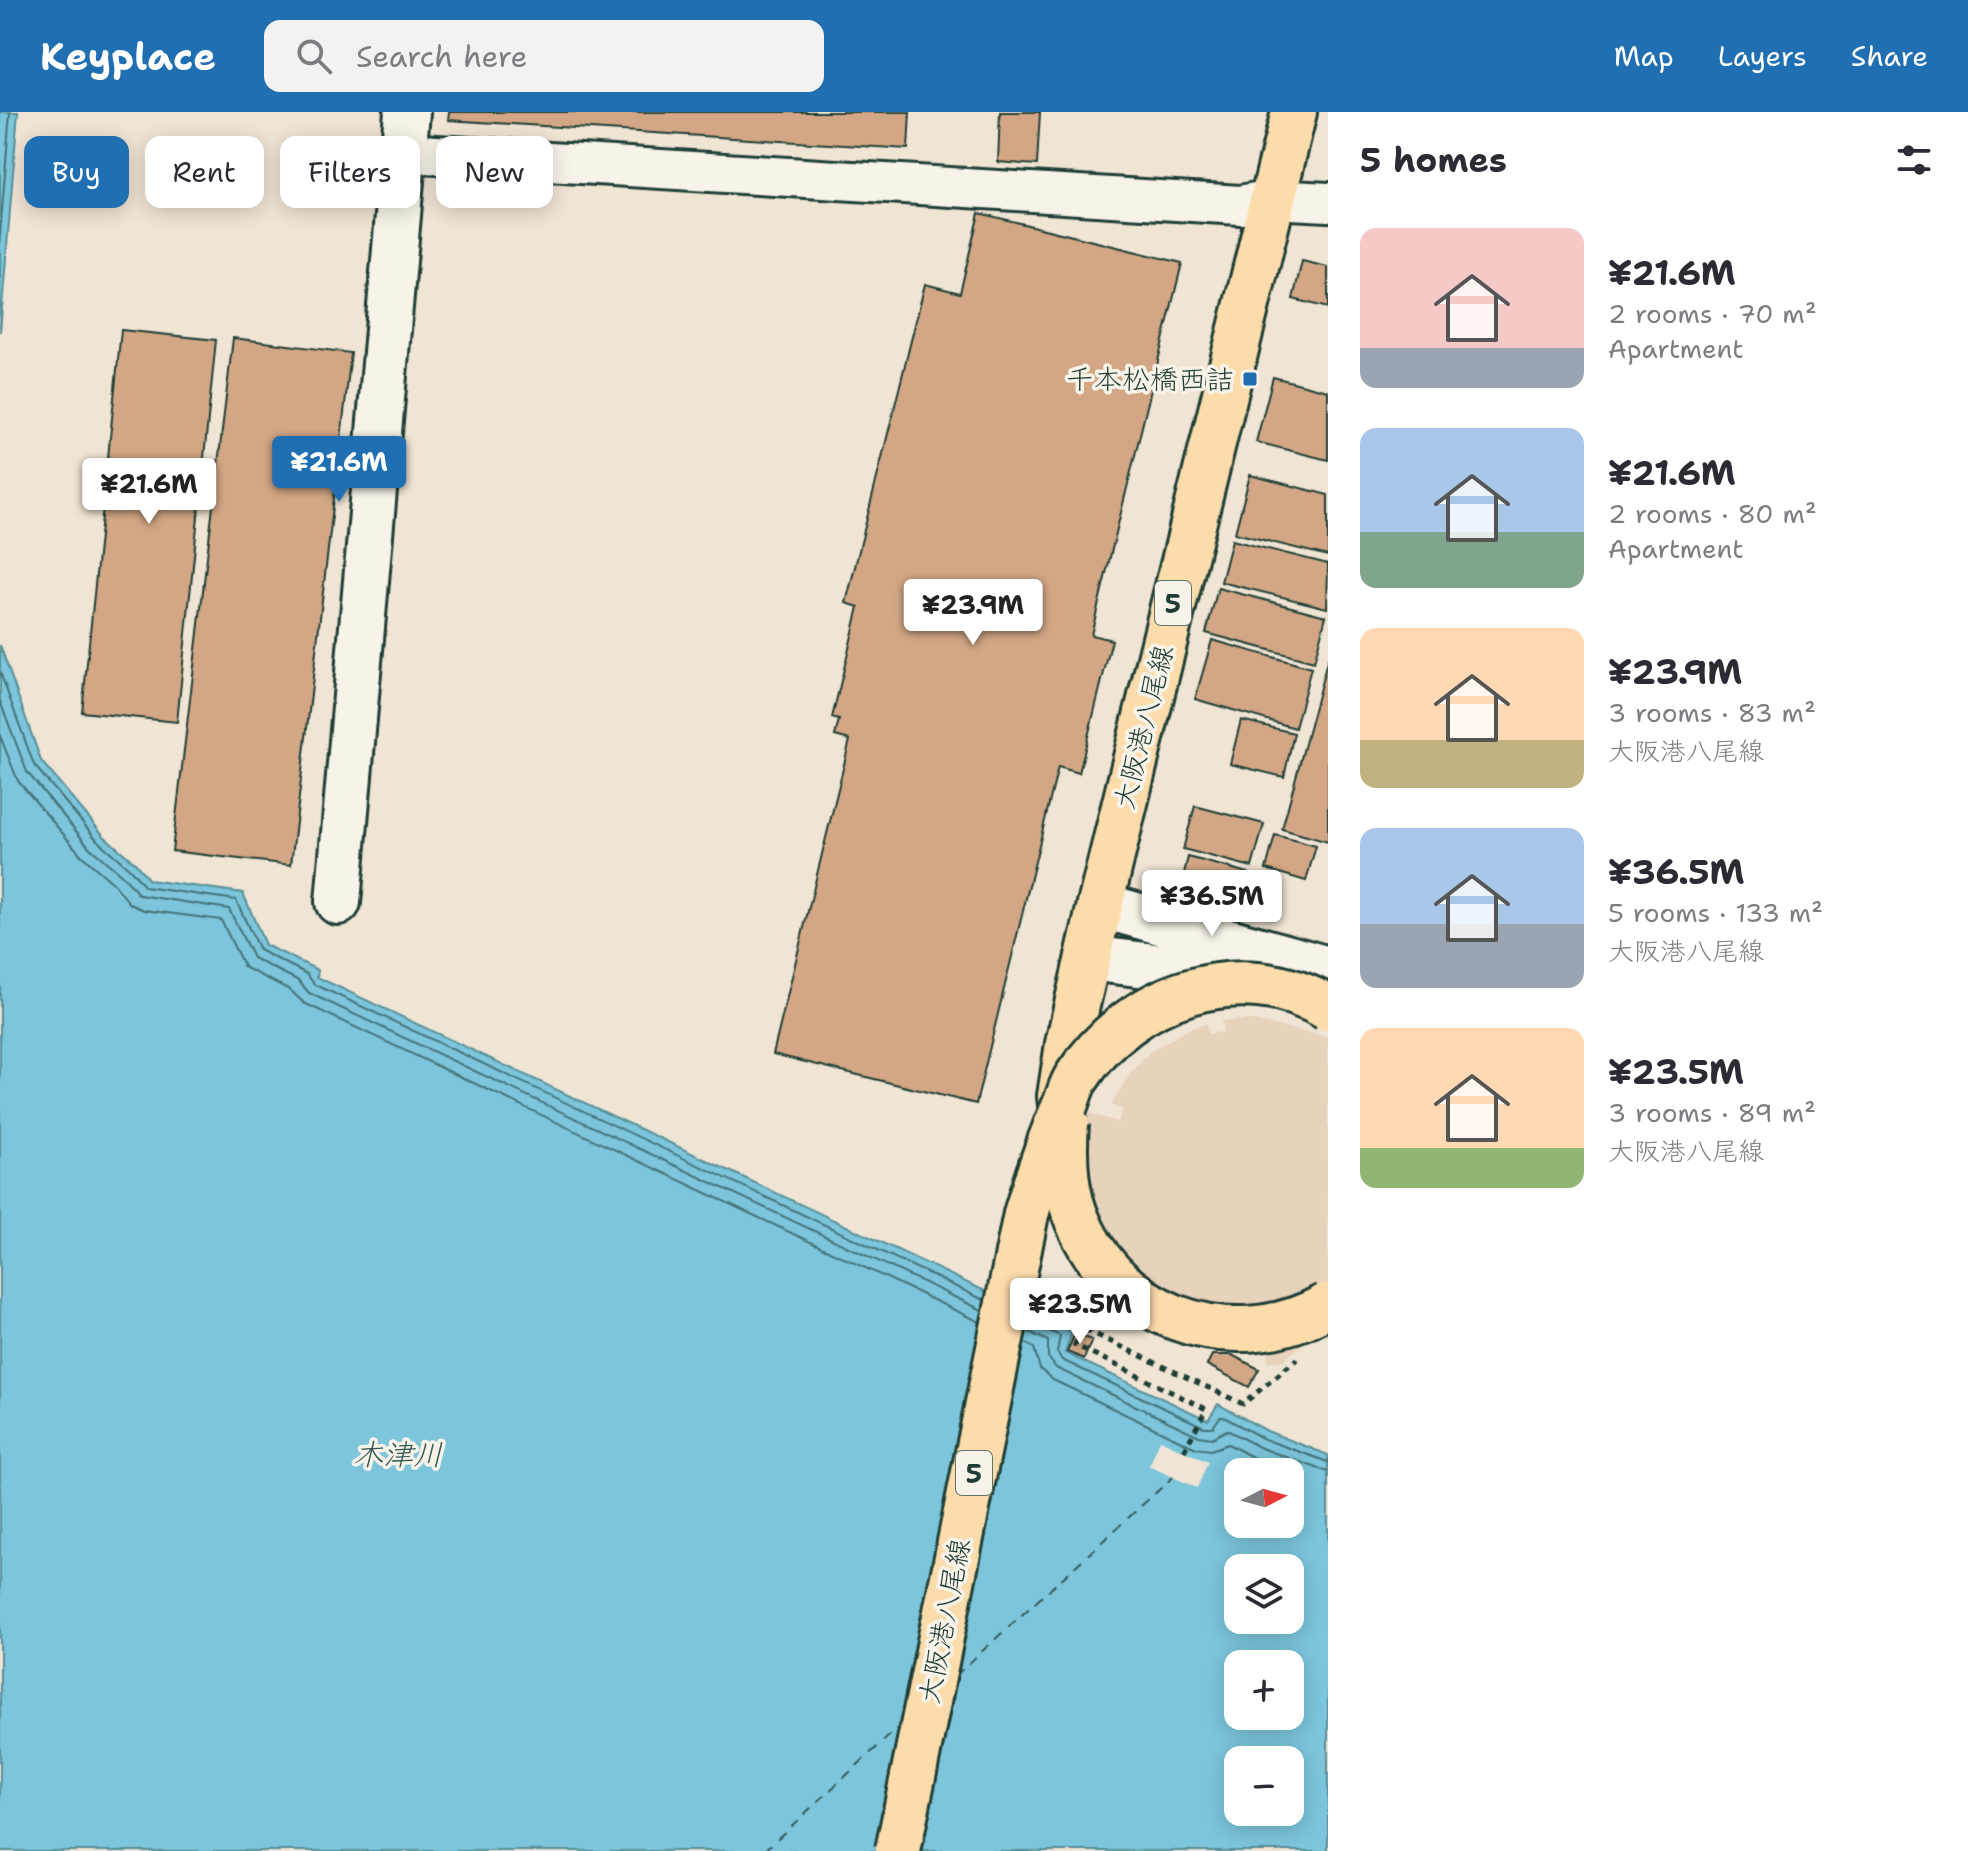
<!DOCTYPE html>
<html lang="en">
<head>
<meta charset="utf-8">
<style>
  :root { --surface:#fff; --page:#f2f2f3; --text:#2b2b33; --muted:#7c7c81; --accent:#1f6fb2 }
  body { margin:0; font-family:"Shantell Sans","Klee One",sans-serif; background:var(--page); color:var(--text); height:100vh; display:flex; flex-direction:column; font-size:30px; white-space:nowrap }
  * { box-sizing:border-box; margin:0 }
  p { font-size:26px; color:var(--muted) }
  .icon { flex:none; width:44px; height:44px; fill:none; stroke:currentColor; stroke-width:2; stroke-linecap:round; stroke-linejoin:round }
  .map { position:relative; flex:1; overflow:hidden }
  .sheet { display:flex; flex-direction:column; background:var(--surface); width:640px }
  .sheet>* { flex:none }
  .top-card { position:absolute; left:24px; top:24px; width:760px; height:72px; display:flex; gap:16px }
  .needle { width:52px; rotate:84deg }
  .tools { position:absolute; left:1224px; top:1346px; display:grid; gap:16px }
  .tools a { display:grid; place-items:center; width:80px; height:80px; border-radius:16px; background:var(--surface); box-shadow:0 4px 20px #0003; font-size:40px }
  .price { position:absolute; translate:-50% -68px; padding:0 18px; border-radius:8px; background:#fff; color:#222; font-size:26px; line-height:52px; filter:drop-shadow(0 2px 4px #0008) }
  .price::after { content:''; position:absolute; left:50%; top:48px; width:24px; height:18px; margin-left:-12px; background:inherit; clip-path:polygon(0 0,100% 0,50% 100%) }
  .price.current { background:var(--accent); color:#fff }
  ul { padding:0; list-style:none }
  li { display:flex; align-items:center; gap:24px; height:200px; padding:0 32px }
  li span { display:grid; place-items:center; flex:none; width:224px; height:160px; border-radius:16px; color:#555 }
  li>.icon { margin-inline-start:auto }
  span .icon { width:96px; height:96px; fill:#fffc; stroke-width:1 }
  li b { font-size:34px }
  h2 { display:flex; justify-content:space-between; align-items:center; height:96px; padding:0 32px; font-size:34px }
  .chip { padding:0 28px; border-radius:16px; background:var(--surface); box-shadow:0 4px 20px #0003; font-size:28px; line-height:72px }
  .chip.current { background:var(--accent); color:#fff }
  header { display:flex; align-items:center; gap:48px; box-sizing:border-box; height:112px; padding:0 40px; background:var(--accent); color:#fff }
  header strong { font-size:38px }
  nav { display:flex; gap:44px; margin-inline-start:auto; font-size:28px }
  .search { width:560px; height:72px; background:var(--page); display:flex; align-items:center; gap:20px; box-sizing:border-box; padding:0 28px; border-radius:16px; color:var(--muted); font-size:30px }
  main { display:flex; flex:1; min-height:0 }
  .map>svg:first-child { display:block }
</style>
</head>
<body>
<header>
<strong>Keyplace</strong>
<div class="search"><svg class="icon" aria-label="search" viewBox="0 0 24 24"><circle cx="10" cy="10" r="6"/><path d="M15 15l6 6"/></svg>Search here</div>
<nav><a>Map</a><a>Layers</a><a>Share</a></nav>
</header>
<main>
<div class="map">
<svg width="1328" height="1739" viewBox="0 0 1328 1739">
  <rect width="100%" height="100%" fill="#f0e4d4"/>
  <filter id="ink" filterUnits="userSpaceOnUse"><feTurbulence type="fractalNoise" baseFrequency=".0125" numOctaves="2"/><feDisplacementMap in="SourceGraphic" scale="16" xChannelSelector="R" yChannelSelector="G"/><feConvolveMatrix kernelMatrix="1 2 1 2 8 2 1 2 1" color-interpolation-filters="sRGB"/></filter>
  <g filter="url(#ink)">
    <path fill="#e7d2bc" d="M1249 908 1328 925V1210L1284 1248 1268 1250 1267 1240 1217 1241 1185 1235 1156 1223 1128 1207 1094 1178 1073 1150 1054 1113 1048 1094 1043 988 1118 1010 1122 997 1112 993 1115 986 1131 961 1151 939 1190 916 1206 912 1208 922 1223 920 1221 909Z"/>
    <path fill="#7bc5db" stroke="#568f98" stroke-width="2" fill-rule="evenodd" d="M0 0H18L0 220Z
      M0 533 41 649 104 724 136 752 149 768 243 781 265 833 318 858 317 865 1072 1220 1065 1241 1208 1308 1218 1292 1267 1319 1328 1343V1739H0ZM1238 1360H1290V1412H1238ZM1238 1456H1290V1508H1238ZM1238 1552H1290V1604H1238ZM1238 1648H1290V1700H1238Z"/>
    <path fill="#f0e4d4" d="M1160 1328 1208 1350 1197 1376 1149 1354Z"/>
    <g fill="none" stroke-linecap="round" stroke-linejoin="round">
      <path stroke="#447377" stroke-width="2" d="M0 123 10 0
        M0 560 34 653 98 729 130 757 145 775 236 788 259 838 307 862 314 872 984 1188
        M0 589 27 660 90 736 123 764 139 783 229 797 253 846 299 869 309 881 982 1198
        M0 624 18 669 82 744 114 772 130 792 144 798 221 808 244 855 290 878 304 891 980 1210
        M1029 1209 1060 1224 1057 1240 1062 1248 1204 1315H1213L1220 1305H1224L1264 1327 1328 1350
        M1027 1219 1048 1229V1245L1056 1256 1199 1324 1212 1326 1227 1318 1261 1336 1328 1360
        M1025 1231 1034 1236 1040 1257 1053 1268 1196 1336 1211 1338 1228 1332 1254 1346 1289 1360"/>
      <path stroke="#315855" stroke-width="2" stroke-dasharray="10 8" stroke-linecap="butt" d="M955 1564 1173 1365
        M764 1739 900 1614"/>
    </g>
    <path fill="#d3a785" stroke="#1f3d34" stroke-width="2" d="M449 0H910L908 37 448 8Z
      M1000 0H1040L1037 53 998 50Z
      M979 101 1182 151 1091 523 1112 528 1079 661 1058 655 976 992 773 942 850 628 835 624 839 608 832 606 859 495 846 491 925 172 960 181Z
      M1302 149 1328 155V196L1293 187Z
      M121 218 216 228 177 610 82 600Z
      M233 226 351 241 291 753 172 739Z
      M1273 265 1328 279V348L1256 330Z
      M1250 363 1328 383V444L1235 421Z
      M1232 428 1328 452 1327 496 1221 470Z
      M1218 476 1326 504 1314 550 1206 521Z
      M1212 528 1311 556 1295 616 1195 587Z
      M1328 546V730L1282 717Z
      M1241 608 1294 621 1284 665 1230 652Z
      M1195 694 1264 712 1252 755 1183 737Z
      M1275 723 1316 734 1306 769 1266 757Z
      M1188 745 1248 761 1242 785 1182 769Z
      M1075 1221 1092 1228 1084 1247 1067 1240Z
      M1212 1243H1232L1259 1257 1249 1275 1207 1253Z"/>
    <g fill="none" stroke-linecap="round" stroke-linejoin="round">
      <g stroke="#1f3d34" stroke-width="44">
        <path id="street" d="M404 41 1240 93 1272 87 1328 90"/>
      </g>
      <g stroke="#1f3d34" stroke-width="50">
        <path id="secondary" d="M338 790 407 0
          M1100 793 1328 857
          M1088 846 1246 865"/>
      </g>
      <g stroke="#1f3d34" stroke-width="50">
        <path id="primary" d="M1062 1002 1060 984 1068 932 1100 793 1294 0"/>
      </g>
      <path stroke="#1f3d34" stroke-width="5" stroke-dasharray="6 6" stroke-linecap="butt" d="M1184 1339 1206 1297 1075 1233 1082 1216 1243 1292 1297 1247"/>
      <use href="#street" stroke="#f7f3e8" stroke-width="38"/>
      <use href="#secondary" stroke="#f7f3e8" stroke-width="44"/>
      <use href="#primary" stroke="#fddcac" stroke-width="44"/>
      <g stroke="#1f3d34" stroke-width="50" stroke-linecap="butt">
        <path id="primary-bridge" d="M1066 1011C1064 1038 1064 1064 1071 1090 1104 1202 1228 1250 1328 1193
          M898 1739 1026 1102C1037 1065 1049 1029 1065 993 1069 984 1071 973 1077 965 1131 882 1240 844 1328 896"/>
      </g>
      <use href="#primary-bridge" stroke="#fddcac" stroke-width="44"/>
    </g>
  </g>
  <rect fill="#1f6fb2" stroke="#f7f3e8" stroke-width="3" x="1242" y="259" width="16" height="16" rx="4"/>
  <g text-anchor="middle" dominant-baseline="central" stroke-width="7" stroke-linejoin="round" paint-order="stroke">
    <g fill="#f7f3e8" stroke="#60746a" stroke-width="2">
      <rect x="1155" y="469" width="36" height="44" rx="6"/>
      <rect x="956" y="1339" width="36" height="44" rx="6"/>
    </g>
    <g font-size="26" font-weight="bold" fill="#1f3d34">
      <text x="1173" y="491">5</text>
      <text x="974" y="1361">5</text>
    </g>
    <g font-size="28" fill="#1f3d34" stroke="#f7f3e8" text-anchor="end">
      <text x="1234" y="267">千本松橋西詰</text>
    </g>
    <g font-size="28" fill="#1f3d34" stroke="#f7f3e8">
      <text transform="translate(1143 615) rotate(-76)">大阪港八尾線</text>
      <text transform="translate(944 1509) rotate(-79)">大阪港八尾線</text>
    </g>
    <g font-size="30" font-style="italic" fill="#315855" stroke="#f7f3e8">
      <text x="398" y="1342">木津川</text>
    </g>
  </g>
</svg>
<div class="tools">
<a><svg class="needle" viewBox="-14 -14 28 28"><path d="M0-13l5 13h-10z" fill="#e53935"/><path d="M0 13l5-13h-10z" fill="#7c7c81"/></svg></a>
<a><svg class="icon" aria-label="layers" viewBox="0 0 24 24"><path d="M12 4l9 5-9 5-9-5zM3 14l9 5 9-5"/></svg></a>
<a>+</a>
<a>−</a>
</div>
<b class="price current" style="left:339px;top:392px">¥21.6M</b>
<b class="price" style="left:149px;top:414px">¥21.6M</b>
<b class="price" style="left:973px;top:535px">¥23.9M</b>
<b class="price" style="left:1212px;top:826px">¥36.5M</b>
<b class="price" style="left:1080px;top:1234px">¥23.5M</b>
<div class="top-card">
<a class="chip current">Buy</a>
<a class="chip">Rent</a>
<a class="chip">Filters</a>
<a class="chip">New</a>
</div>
</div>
<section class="sheet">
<h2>5 homes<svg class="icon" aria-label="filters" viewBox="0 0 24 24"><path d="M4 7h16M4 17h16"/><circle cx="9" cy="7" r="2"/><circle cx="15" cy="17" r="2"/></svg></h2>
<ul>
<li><span style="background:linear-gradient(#f6c9c9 75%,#9aa5b1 0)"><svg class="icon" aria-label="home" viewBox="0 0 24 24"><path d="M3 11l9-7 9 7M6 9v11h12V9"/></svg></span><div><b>¥21.6M</b><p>2 rooms · 70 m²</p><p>Apartment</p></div></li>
<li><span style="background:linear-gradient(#a9c7e8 65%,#7fa58c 0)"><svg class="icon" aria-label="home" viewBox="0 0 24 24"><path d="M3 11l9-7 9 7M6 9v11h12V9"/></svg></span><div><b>¥21.6M</b><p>2 rooms · 80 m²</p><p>Apartment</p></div></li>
<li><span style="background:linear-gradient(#ffd9b3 70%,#c2b280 0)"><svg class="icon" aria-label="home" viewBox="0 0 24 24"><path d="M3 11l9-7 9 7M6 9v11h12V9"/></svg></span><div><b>¥23.9M</b><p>3 rooms · 83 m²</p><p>大阪港八尾線</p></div></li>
<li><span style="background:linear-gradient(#a9c7e8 60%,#9aa5b1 0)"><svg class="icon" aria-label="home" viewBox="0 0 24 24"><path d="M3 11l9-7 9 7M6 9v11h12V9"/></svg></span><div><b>¥36.5M</b><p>5 rooms · 133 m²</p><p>大阪港八尾線</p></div></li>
<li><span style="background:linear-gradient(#ffd9b3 75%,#8fb573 0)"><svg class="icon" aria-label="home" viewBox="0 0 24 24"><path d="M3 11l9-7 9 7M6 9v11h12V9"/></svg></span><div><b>¥23.5M</b><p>3 rooms · 89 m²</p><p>大阪港八尾線</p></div></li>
</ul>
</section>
</main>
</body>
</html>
